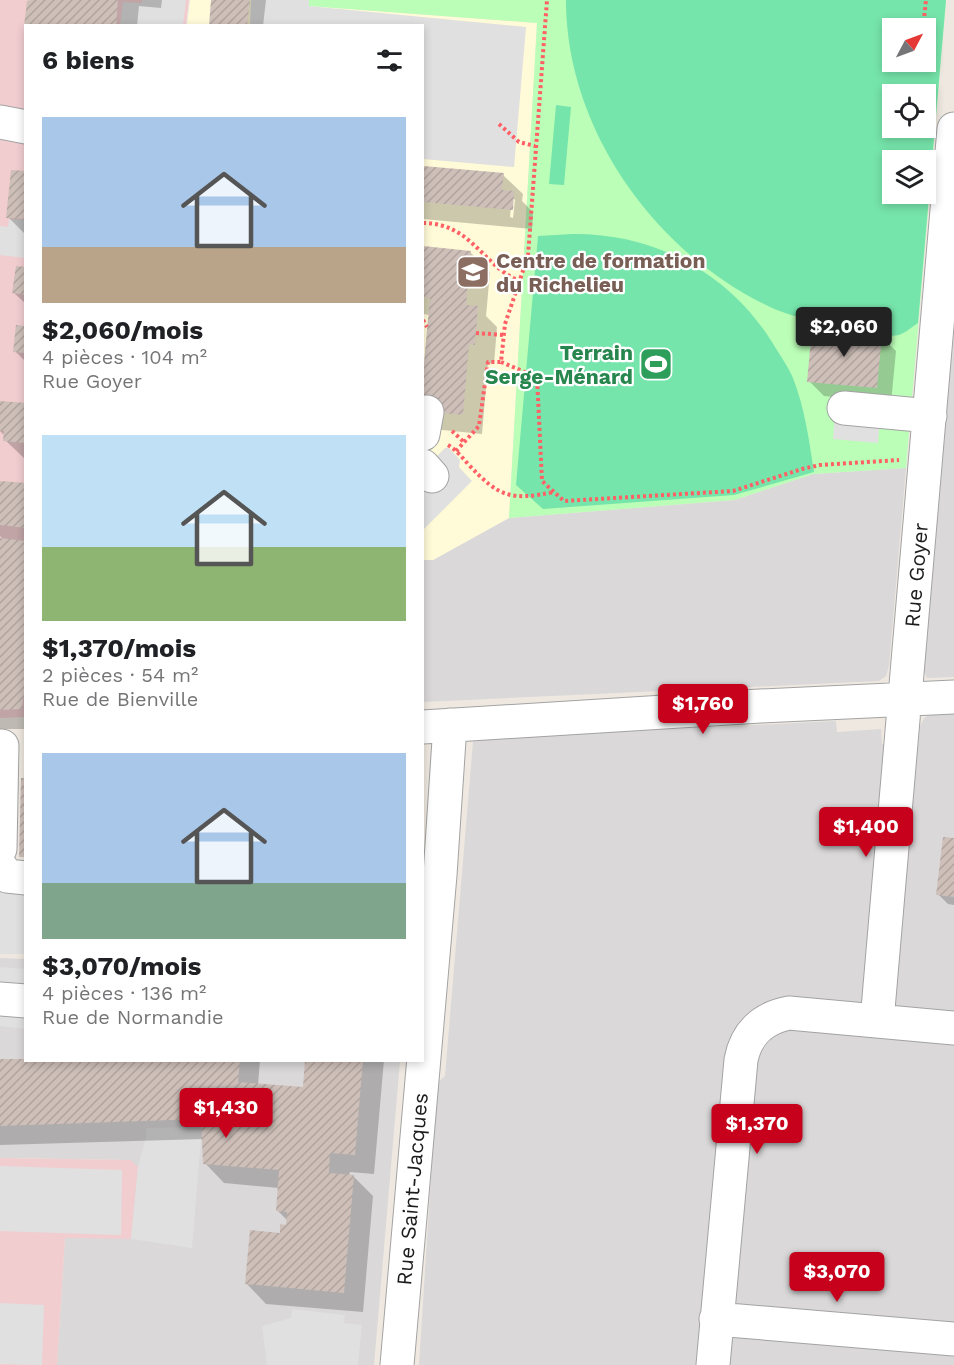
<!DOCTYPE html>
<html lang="fr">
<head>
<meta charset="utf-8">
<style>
  :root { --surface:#fff; --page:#f6f6f6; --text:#202124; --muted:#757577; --accent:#c7001b }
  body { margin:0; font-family:"Work Sans",sans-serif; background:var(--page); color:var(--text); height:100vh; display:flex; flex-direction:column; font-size:22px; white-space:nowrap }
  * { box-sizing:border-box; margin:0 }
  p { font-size:20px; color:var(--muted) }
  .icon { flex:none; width:33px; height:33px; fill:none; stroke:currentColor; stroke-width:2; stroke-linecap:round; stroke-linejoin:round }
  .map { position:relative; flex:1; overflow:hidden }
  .sheet { position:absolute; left:24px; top:24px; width:400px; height:1038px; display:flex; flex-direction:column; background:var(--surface); border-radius:0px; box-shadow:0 3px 9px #0003 }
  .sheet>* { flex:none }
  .needle { width:39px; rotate:49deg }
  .fabs { position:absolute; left:882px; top:18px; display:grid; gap:12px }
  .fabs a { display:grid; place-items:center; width:54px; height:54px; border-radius:0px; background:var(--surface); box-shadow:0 3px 9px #0003; font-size:30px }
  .price { position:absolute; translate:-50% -51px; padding:0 14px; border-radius:6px; background:var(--accent); color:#fff; font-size:20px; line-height:39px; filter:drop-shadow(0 2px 3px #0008) }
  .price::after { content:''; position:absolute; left:50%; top:36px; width:18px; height:14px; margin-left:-9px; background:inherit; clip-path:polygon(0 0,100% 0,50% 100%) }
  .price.current { background:#222; color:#fff }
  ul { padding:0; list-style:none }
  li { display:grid; align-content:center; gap:12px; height:318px; padding:0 18px }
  li span { display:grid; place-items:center; height:186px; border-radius:0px; color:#555 }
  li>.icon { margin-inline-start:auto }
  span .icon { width:108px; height:108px; fill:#fffc; stroke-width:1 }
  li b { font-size:26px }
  h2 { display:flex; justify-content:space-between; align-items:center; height:72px; padding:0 18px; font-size:26px }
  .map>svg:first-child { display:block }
</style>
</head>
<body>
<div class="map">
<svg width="954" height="1365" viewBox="0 0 954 1365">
  <defs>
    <pattern id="building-hatch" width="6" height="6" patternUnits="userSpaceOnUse" patternTransform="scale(1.5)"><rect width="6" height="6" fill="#cebfb9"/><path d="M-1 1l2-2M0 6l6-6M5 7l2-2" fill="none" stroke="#b0a49e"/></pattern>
  </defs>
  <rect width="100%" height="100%" fill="#eee8e0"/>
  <path fill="#dad8d9" d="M954 332V677L927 678 924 671Z
    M906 468 889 666 886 676 879 681 423 702V560H433L509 518 734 500 813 474Z
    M954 713V1365H419L437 1083 445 1076 473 742 477 739 490 738 836 721 837 732 881 729 882 744 918 747 920 726 925 717 934 714Z
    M0 958 25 959 26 1060 400 1061 374 1365H57L65 1238 131 1160 0 1158Z"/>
  <path fill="#f1cdd0" d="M0 0H189L186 25 26 26V717L0 718Z
    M0 1158 131 1160 138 1167 131 1239 65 1238 57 1365H0Z"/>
  <path fill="#fffad8" d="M190 0H309V6L537 23 509 518 433 560H423V26H187Z"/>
  <path fill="#bbfeb7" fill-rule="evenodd" d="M309 0H946L906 468 813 474 734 500 509 518 537 23 308 6ZM892 28H926V62H892ZM892 94H926V128H892ZM892 160H926V194H892Z"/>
  <path fill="#76e5ab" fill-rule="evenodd" d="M566 0H946L918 323C912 327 905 333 899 335 885 339 833 327 818 323 802 318 785 314 770 307 655 253 566 129 566 0ZM926 28V62H892V28ZM926 94V128H892V94ZM926 160V194H892V160Z
    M556 105 571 107 564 185 549 184Z
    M572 234C654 233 728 272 772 342 779 354 788 366 793 378 805 409 809 440 814 472L734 495 543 509 516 485 538 236Z"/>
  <path fill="#e0e0e0" d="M142 0H186L183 25H120L123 2 142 3Z
    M251 0H309V6L526 27 514 167 423 159V26L250 25Z
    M9 219 25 220V258L0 255V226L8 227Z
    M836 398 880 419 878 443 833 439Z
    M445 448H449L460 460 459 467 472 481 423 530V470Z
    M25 890V954H0V891Z
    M0 967 25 969V1029L0 1026Z
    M202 1127 192 1248 131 1239 138 1167 146 1137V1128Z
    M0 1166 122 1170 121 1235 0 1231Z
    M0 1303 44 1305 42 1365 0 1364Z
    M292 1309 345 1315 344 1323 362 1325 358 1365H267L262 1326 291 1318Z"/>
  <path fill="#0003" fill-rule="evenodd" d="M33 0H162L161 8 139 6 137 26H26Z
    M213 0H266L263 26H210Z
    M423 167 503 175 523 194 522 201 533 212 532 229 423 219ZM512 197 515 200 513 218 510 217Z
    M26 173V235L8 217Z
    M423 247 470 252 490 272 486 316 497 327 494 364 488 363 482 434 423 428V377L430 315 423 314Z
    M26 269V304L14 293Z
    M26 327V362L15 351Z
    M881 336 896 351 891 403 824 396 809 381Z
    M26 405V460L5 440V436L0 431V413Z
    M0 482 26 484V729H0V539L4 540 0 536Z
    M954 839V905L948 904 938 894Z
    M0 1060H260L258 1085 304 1088 306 1060H384L374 1174 350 1172 349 1176H353L373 1196 363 1312 266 1304 247 1284 287 1226 288 1221 277 1210 279 1188 224 1183 205 1163 203 1139 0 1145Z"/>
  <path fill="url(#building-hatch)" d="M31 0H118L116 26H24L27 1Z
    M211 0H250L247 26H209Z
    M423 166 504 173 502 190 514 191 513 210 423 202Z
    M11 170 26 171V219L6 218Z
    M423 246 471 251 466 305 478 306 475 345 469 344 463 415 423 411V374L430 298 423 297Z
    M16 266 26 267V295L12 293Z
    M16 325 26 326V353L13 352Z
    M812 328 882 335 877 388 807 382Z
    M0 401 26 403V443L3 441 4 431H0Z
    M0 481 26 483V528L0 525Z
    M0 538 26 541V680L22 709 0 710Z
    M21 778H26V857H19Z
    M943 837 954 838V897L936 895Z
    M0 1059H26V1060H240L238 1082 303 1087 305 1060H363L355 1155 330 1153 329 1173 354 1175 344 1293 245 1284 250 1230 280 1233V1224L286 1225 287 1212 276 1211 279 1170 203 1164 201 1119 0 1126Z"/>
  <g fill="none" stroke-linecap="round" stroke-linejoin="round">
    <g stroke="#a3a3a3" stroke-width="35">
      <path id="minor" d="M0 122 26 127
        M844 408 930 416
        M423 434 427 412
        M423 466 432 476
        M423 727 760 706 954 697
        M0 849 2 746
        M0 866 7 876 26 878
        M0 999 26 1001
        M877 1021 954 129
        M716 1319 954 1339
        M397 1365 440 875 450 725
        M713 1365 741 1060C746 1034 762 1018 789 1013L954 1028"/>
    </g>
    <path stroke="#ff6065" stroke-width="4" stroke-dasharray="3 3" stroke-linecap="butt" d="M923 28 926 0
      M499 124 519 142 535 146
      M423 223C472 223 483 267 520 281
      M423 320 427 327
      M476 333 504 335
      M501 362 537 377 542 481 564 501 733 491 802 469 820 465 899 460
      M452 431 465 443
      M448 445C455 449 462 457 468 464 499 497 510 501 554 492
      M456 451 479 426 488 362H501L505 324 528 256 547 0"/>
    <use href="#minor" stroke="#fff" stroke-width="33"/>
  </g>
  <defs>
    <g id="university-square" transform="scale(1.725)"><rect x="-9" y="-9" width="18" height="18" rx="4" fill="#8d6e63" stroke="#fff"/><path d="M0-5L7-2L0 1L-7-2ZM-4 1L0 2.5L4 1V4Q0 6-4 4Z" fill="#fff"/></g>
    <g id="stadium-square" transform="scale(1.725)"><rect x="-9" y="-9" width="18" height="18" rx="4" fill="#2e9e5b" stroke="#fff"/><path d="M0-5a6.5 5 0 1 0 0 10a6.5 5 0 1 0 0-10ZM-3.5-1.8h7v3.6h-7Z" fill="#fff"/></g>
  </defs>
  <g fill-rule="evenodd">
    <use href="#university-square" x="473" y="272"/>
    <use href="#stadium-square" x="656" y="364"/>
  </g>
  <g text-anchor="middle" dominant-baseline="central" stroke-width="4.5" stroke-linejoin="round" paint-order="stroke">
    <g font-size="21" font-weight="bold" fill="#785e54" stroke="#fff" text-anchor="start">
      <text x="496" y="260">Centre de formation<tspan x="496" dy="24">du Richelieu</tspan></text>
    </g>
    <g font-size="21" font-weight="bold" fill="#27864d" stroke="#fff" text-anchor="end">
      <text x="633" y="352">Terrain<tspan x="633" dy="24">Serge-Ménard</tspan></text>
    </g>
    <g font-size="21" fill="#1c1c1c" stroke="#fff">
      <text transform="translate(916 575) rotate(-85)">Rue Goyer</text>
      <text transform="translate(412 1189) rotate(-85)">Rue Saint-Jacques</text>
    </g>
  </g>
</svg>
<div class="fabs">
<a><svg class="needle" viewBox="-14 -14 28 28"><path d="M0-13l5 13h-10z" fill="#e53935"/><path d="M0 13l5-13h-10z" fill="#757577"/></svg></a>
<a><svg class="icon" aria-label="locate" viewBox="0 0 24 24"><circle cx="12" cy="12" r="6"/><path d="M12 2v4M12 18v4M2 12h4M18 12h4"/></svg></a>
<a><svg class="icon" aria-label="layers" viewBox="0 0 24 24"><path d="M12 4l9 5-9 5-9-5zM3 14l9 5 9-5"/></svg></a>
</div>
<b class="price current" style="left:844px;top:358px">$2,060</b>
<b class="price" style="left:703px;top:735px">$1,760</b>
<b class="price" style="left:866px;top:858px">$1,400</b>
<b class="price" style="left:226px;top:1139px">$1,430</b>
<b class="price" style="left:757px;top:1155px">$1,370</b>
<b class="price" style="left:837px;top:1303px">$3,070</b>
<section class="sheet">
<h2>6 biens<svg class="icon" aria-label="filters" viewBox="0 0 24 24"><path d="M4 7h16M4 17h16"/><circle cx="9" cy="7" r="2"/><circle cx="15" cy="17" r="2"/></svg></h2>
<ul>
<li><span style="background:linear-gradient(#a9c7e8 70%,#b9a48a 0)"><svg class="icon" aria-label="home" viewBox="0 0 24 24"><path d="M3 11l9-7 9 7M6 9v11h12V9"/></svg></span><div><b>$2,060/mois</b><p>4 pièces · 104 m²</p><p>Rue Goyer</p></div></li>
<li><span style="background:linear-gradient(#bfe0f5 60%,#8fb573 0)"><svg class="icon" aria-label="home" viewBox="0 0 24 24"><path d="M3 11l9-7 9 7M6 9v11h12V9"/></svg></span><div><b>$1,370/mois</b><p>2 pièces · 54 m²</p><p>Rue de Bienville</p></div></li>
<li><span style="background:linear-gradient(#a9c7e8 70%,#7fa58c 0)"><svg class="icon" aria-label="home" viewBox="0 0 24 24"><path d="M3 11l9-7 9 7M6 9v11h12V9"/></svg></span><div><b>$3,070/mois</b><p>4 pièces · 136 m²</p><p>Rue de Normandie</p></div></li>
</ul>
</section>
</div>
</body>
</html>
